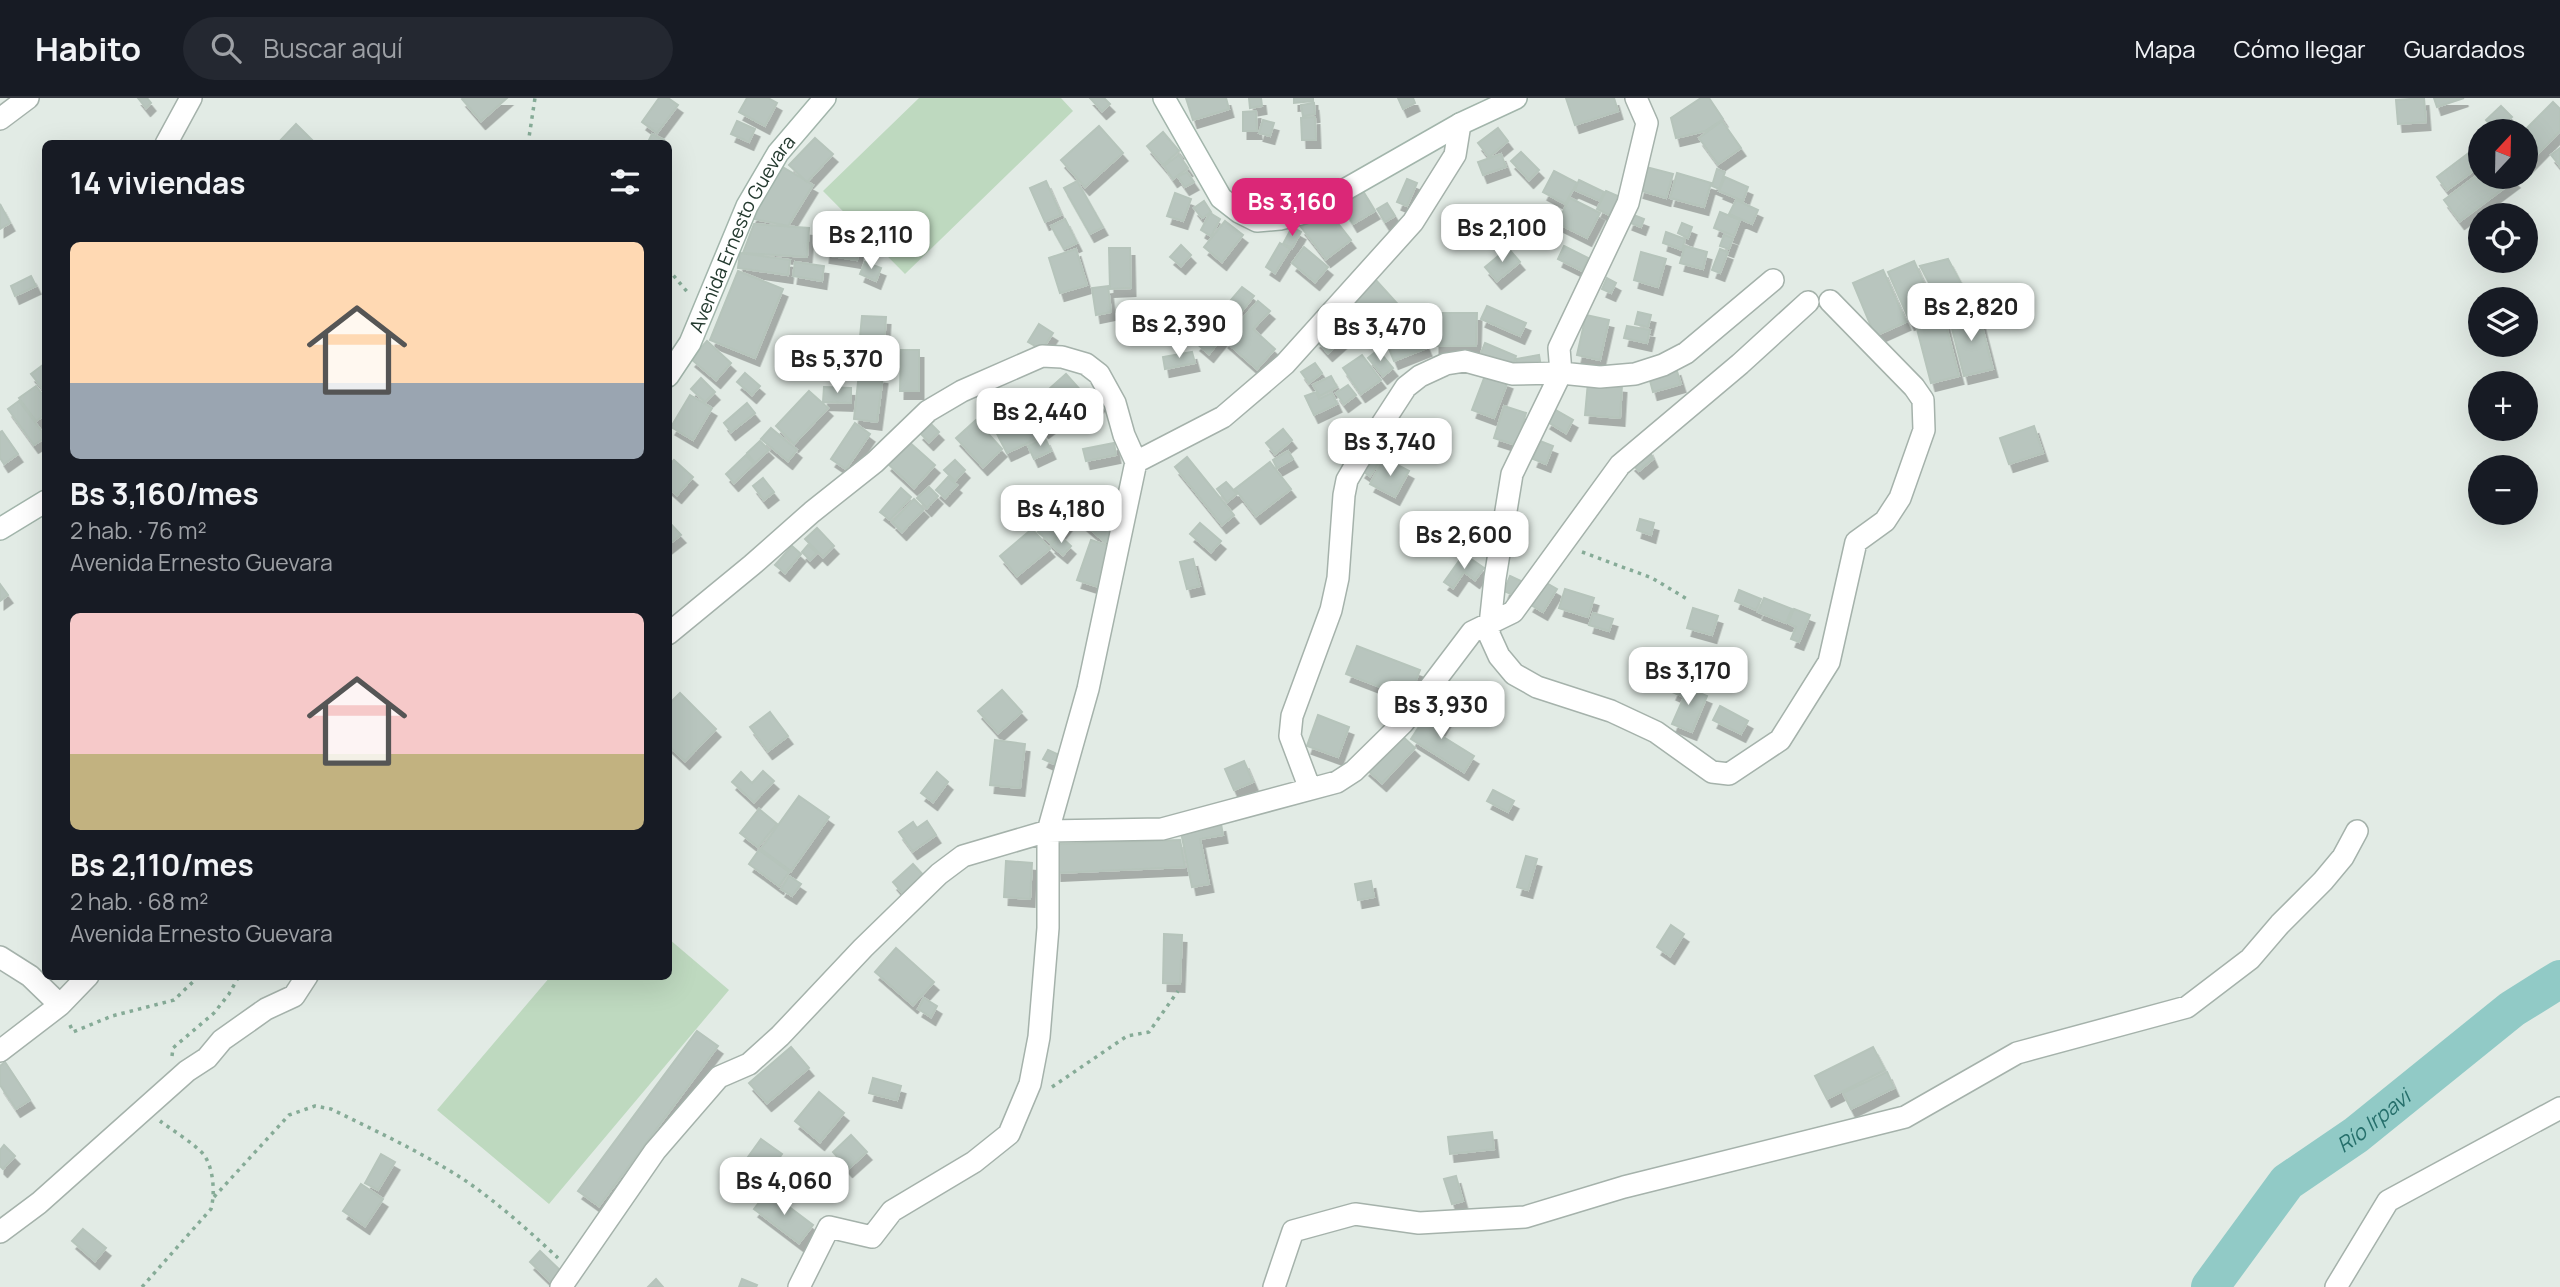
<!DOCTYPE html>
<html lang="es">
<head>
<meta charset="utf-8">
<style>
  :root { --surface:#171b24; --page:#242831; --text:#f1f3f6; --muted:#9ea1a6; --line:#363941; --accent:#db2777 }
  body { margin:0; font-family:Manrope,sans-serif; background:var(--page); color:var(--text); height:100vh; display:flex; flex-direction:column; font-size:26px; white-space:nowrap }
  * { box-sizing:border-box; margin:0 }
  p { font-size:23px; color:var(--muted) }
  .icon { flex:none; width:38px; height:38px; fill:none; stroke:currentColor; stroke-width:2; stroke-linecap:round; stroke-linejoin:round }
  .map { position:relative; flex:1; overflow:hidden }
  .panel { position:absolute; left:42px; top:42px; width:630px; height:840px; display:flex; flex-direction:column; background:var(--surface); border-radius:10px; box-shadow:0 7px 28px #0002 }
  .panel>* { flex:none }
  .needle { width:46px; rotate:22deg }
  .tools { position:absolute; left:2468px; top:21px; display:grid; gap:14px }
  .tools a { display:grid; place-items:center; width:70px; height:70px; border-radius:50%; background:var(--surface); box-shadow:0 7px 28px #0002; font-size:35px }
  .price { position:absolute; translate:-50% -60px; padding:0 16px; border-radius:14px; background:#fff; color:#222; font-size:23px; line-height:46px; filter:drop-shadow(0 2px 4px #0008) }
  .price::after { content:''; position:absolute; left:50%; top:42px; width:21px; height:16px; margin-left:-10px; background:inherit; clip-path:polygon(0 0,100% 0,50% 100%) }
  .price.active { background:var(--accent); color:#fff }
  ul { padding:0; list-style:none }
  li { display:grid; align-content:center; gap:14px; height:371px; padding:0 28px }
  li span { display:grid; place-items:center; height:217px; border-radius:10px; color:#555 }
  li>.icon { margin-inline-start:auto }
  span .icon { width:126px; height:126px; fill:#fffc; stroke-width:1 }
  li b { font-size:30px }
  h2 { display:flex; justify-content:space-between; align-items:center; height:84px; padding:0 28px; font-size:30px }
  header { display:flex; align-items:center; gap:42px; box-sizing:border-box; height:98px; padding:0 35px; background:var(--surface); border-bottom:2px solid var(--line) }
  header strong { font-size:33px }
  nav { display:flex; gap:38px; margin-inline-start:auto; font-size:24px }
  .search { width:490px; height:63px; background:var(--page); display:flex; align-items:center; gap:18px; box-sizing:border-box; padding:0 24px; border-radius:38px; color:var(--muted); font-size:26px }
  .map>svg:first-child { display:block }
</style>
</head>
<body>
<header>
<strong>Habito</strong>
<div class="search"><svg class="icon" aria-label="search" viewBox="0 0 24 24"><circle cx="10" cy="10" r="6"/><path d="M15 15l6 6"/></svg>Buscar aquí</div>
<nav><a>Mapa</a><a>Cómo llegar</a><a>Guardados</a></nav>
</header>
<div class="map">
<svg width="2560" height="1189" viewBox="0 0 2560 1189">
  <defs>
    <filter id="shadow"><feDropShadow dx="4.5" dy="8" stdDeviation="0" flood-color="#0004"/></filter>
  </defs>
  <rect width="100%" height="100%" fill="#e2ebe5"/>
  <path fill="#bed9bf" d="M919 0H1061L1073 13 905 176 823 93Z
    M669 841 729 892 549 1106 437 1012 550 879 668 878Z"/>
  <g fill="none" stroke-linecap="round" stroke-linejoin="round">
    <path stroke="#91cac6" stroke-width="38" id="s1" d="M2210 1189 2287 1084 2356 1037 2512 911 2560 881"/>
  </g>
  <path fill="#b8c5be" stroke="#b6c4bb" stroke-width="2" filter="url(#shadow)" d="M138 0H147L151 5 146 10Z
    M464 0H507L481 23 462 1Z
    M659 0H668L678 7 657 35 642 24Z
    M747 0H768L777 5 765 28 739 14Z
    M1090 0H1104L1110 6 1102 13Z
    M1186 0H1226L1229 11 1193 22Z
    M1249 0H1261L1262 8 1250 10Z
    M1294 0H1313V3L1294 5Z
    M1398 0H1413L1415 5 1403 11Z
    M1566 0H1614L1618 13 1575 27Z
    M1701 0H1709L1723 21 1705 33 1676 40 1671 20Z
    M2424 0 2426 24 2398 26 2396 2Z
    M2434 0H2464L2437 9Z
    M2553 4 2560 11V33L2525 69 2524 33Z
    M1314 5 1315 16 1303 18 1301 7Z
    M2501 8 2512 19 2496 33 2486 22Z
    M1256 13 1257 33H1243V14Z
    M1315 19 1316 42H1302L1301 20Z
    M1263 22 1274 25 1270 38 1259 35Z
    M737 23 755 31 749 44 731 36Z
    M1722 23 1741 50 1718 66 1699 40Z
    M296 26 313 43 311 46H277Z
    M1099 28 1123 55 1085 89 1061 62Z
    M1498 30 1508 43 1489 59 1478 45Z
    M1163 34 1179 53 1163 67 1147 48Z
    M652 36 664 42 662 46H647Z
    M815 40 833 56 807 84 789 67Z
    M2478 48 2480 51V68L2447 92 2437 79Z
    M2560 50V68L2551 57Z
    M1521 54 1539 72 1529 82 1511 63Z
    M1501 56 1506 69 1483 77 1478 64Z
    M1179 57 1188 70 1173 81 1164 68Z
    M781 68 813 87 788 128 750 120Z
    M1646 69 1673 76 1666 100 1639 92Z
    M1717 71 1725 74 1719 91 1712 88Z
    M1554 73 1577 85 1565 106 1543 94Z
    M1187 74 1194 84 1185 89 1178 79Z
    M1677 75 1711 85 1704 109 1670 100Z
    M2480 75V79H2512L2515 82 2460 123 2444 102Z
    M1725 79 1748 89 1743 103 1719 93Z
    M1407 81 1417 85 1407 108 1397 104Z
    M1579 82 1604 94 1600 103 1575 92Z
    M1046 83 1061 117 1045 124 1030 90Z
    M1077 83 1103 129 1090 136 1064 90Z
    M1363 93 1375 113 1353 126 1341 106Z
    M1606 93 1620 99 1611 118 1597 111Z
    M1175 95 1191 101 1183 123 1167 118Z
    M1570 100 1600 115 1587 140 1557 125Z
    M1736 102 1758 112 1752 126 1729 116Z
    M1204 103 1211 114 1202 120 1194 110Z
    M1387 105 1395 118 1385 124 1377 111Z
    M0 106 10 125 0 131Z
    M1326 110 1351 142 1326 161 1301 129Z
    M1720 114 1740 122 1734 138 1714 130Z
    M1210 115 1220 121 1211 138 1201 132Z
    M1631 116 1644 121 1641 129 1628 124Z
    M831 118 860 140 857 162 825 157Z
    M1065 121 1077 145 1064 151 1051 128Z
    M1225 123 1243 137 1222 164 1204 149Z
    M1682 125 1692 129 1688 140 1678 135Z
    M754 126 809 130 807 159 743 155Z
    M1292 129 1301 134 1292 150 1283 146Z
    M1666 134 1685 141 1682 152 1663 145Z
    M1724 137 1733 140 1729 151 1720 148Z
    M1280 145 1290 151 1275 175 1266 169Z
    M1181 147 1191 157 1181 168 1170 159Z
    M1564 148 1588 160 1582 173 1558 161Z
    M1685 148 1707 154 1703 171 1680 165Z
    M1304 149 1328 169 1315 184 1292 165Z
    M1109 150H1130L1131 190 1110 191Z
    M1508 150 1520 164 1497 183 1485 169Z
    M1076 151 1087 187 1060 195 1049 160Z
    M1720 151 1728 154 1720 175 1712 172Z
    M1641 154 1666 161 1658 189 1634 182Z
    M740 155 790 162 788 177 738 170Z
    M1948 161 1974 210 1947 217 1920 168Z
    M1914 163 1936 213 1910 224 1888 174Z
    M795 164 824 168 822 183 793 178Z
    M865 164 881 170 876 183 860 176Z
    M1883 172 1906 224 1875 238 1853 185Z
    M738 173 783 191 755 260 710 242Z
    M31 178 36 188 15 198 11 188Z
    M1374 180 1403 212 1377 235 1348 203Z
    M1607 180 1616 185 1611 195 1602 191Z
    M1108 188 1111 214 1096 217 1092 190Z
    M1242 189 1254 198 1238 218 1226 208Z
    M1258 203 1270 213 1253 231 1275 251 1257 271 1224 242Z
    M1179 204 1207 224 1200 234 1171 214Z
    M1487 208 1526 225 1520 238 1481 221Z
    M1224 210 1234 219 1221 235 1211 226Z
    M1978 213 1993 271 1964 278 1949 219Z
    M1638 214 1651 217 1648 229 1635 226Z
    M1435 215H1477L1476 248H1435Z
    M1586 217 1609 222 1600 262 1577 257Z
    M862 218 886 219 883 262 858 260Z
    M1945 224 1959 278 1931 285 1917 231Z
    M1335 225 1347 238 1328 255 1316 242Z
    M1039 226 1053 235 1042 252 1028 244Z
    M1417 227 1427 250 1394 263 1385 241Z
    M1627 228 1650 232 1647 245 1624 240Z
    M1210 230 1222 240 1209 256 1196 245Z
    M707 243 731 265 716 282 691 261Z
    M1485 245 1516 258 1511 272 1479 260Z
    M901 252H919V293H900Z
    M1378 252 1393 270 1383 278 1368 260Z
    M1192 254 1195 265 1165 271 1163 259Z
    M1362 257 1381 282 1361 296 1343 270Z
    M1539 257 1541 269 1518 273 1516 261Z
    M1315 265 1322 275 1309 285 1301 274Z
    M43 267 46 271V295L31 276Z
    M1676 270 1681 286 1653 294 1649 279Z
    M745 275 760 288 752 297 737 284Z
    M859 275 883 278 877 324 854 321Z
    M1486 275 1508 283 1494 320 1472 312Z
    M1066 276 1083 295 1058 318 1040 299Z
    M1331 278 1337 289 1320 298 1313 287Z
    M701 280 715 294 705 304 691 291Z
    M1588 284 1622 287 1620 320 1585 317Z
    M1348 287 1356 297 1344 306 1336 295Z
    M36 288 46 301V316L36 323 19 300Z
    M824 289 851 290V305L823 304Z
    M809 293 828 310 794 346 776 328Z
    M1316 294 1319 301 1332 295 1337 306 1314 317 1305 298Z
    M1090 296 1100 305 1082 325 1072 315Z
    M690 297 712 310 693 342 671 329Z
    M19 303 46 339 34 347 8 311Z
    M747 305 755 315 731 334 724 325Z
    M1044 308 1056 323 1044 332 1032 317Z
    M1504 308 1526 315 1516 347 1494 340Z
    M1554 311 1573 322 1566 335 1546 323Z
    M1025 316 1038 340 1007 355 995 332Z
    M976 322 1002 351 983 369 956 340Z
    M929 324 939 334 929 344 919 334Z
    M855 325 870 336 846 371 831 361Z
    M2034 328 2043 355 2009 366 2000 340Z
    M771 330 797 352 788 363 761 341Z
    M1283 331 1292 342 1275 356 1266 345Z
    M2 333 18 356 4 366 0 360V334Z
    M1045 340 1051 353 1034 361 1028 348Z
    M760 343 769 352 755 365 747 355Z
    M908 343 935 367 914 390 887 365Z
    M1540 343 1553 348 1546 366 1533 361Z
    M1114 345 1116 357 1086 363 1083 351Z
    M1648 350 1653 361 1639 373 1631 365Z
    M1374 352 1383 358 1370 378 1361 372Z
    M1288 353 1293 361 1277 370 1273 362Z
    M746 357 754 366 734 385 726 376Z
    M1187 359 1234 417 1222 427 1175 369Z
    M1384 360 1409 373 1395 399 1370 386Z
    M674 362 693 379 677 397 668 389V368Z
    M955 362 965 372 955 383 944 372Z
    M1270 364 1291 391 1256 418 1235 391Z
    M948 379 957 387 945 400 936 392Z
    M763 380 774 394 764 402 753 388Z
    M1226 384 1237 396 1227 404 1217 391Z
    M929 389 938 398 927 410 917 400Z
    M901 390 911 399 890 422 880 414Z
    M1072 395 1115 432 1105 444 1062 407Z
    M914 401 924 411 902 434 892 424Z
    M1059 408 1072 419 1051 445 1038 434Z
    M1640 421 1654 425 1651 437 1637 432Z
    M668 423 681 437 668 447Z
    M1200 425 1221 443 1211 454 1190 436Z
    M817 430 834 448 823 459 805 441Z
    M1032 431 1050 451 1017 478 1000 458Z
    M1059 437 1071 448 1063 457 1051 447Z
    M1091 442 1112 449 1099 489 1077 482Z
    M808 447 817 455 810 462 802 454Z
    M792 448 801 456 785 475 775 467Z
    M1464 456 1484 470 1475 482 1464 474 1453 490 1444 484Z
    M1193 461 1200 488 1187 491 1180 464Z
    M1510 478 1525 485 1518 499 1504 493Z
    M1543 483 1557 491 1543 514 1529 506Z
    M0 486 8 497 0 503Z
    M1565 491 1594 500 1588 519 1559 510Z
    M1739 492 1761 501 1756 512 1735 503Z
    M1764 500 1792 511 1786 525 1758 514Z
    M1693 510 1718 518 1712 537 1687 530Z
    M1794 511 1810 517 1799 544 1791 541 1796 529 1788 525Z
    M1593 515 1613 521 1609 533 1589 527Z
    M1357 548 1420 572 1409 600 1346 576Z
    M1676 585 1707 598 1692 634 1672 626 1684 599 1672 594Z
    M1002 592 1022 614 998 635 978 613Z
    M680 595 716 631 685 663 668 647V607Z
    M1720 608 1748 623 1741 636 1713 622Z
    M1432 609 1447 619 1437 635 1474 658 1464 674 1411 641Z
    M770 614 788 638 768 653 750 629Z
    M1318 617 1349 629 1338 659 1307 648Z
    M1399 635 1415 650 1382 685 1365 670Z
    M995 642 1025 646 1020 690 990 687Z
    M1048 652 1059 657 1054 666 1043 661Z
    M1244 663 1253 684 1234 692 1225 671Z
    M763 673 774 683 754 704 732 684 741 674 752 685Z
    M937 674 948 684 933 704 921 695Z
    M1493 692 1514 703 1508 714 1487 703Z
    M799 698 829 719 791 773 761 751Z
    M759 711 777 726 758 749 740 735Z
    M927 723 936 737 913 753 899 734 913 724 917 730Z
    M1221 726 1223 737 1200 741 1209 786 1192 789 1181 734Z
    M1180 742 1185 769 1057 775 1056 746Z
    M759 752 789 774 779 788 749 766Z
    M1526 758 1537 761 1528 792 1517 789Z
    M1006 763 1032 765 1030 801 1004 799Z
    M913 766 925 779 904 797 893 784Z
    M789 778 801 786 792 798 781 791Z
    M1371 783 1374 799 1358 802 1355 786Z
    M1671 827 1684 836 1670 858 1657 849Z
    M1164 836 1182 837 1180 886 1163 885Z
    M896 850 934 884 913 907 875 874Z
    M924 900 937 908 931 919 918 911Z
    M697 933 718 948 599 1108 578 1093Z
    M791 949 809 970 767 1005 749 985Z
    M1873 949 1885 972 1827 1001 1815 978Z
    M5 964 30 1002 16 1011 0 987V968Z
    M1887 974 1894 990 1851 1011 1843 995Z
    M873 980 901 988 897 1002 869 995Z
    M819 994 844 1015 820 1044 795 1023Z
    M1492 1034 1494 1051 1450 1056 1448 1039Z
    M851 1037 867 1054 848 1071 833 1054Z
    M761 1041 782 1056 754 1095 733 1080Z
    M4 1047 15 1058 3 1071 0 1068V1052Z
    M381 1056 395 1064 378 1092 365 1085Z
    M1456 1078 1463 1103 1452 1106 1444 1081Z
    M361 1086 383 1101 365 1128 343 1113Z
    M768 1093 813 1127 799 1145 754 1111Z
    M83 1131 106 1150 95 1163 72 1143Z
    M540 1153 563 1175 553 1186 530 1164Z
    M656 1181 663 1189H648Z
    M742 1181 757 1187 756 1189H739Z"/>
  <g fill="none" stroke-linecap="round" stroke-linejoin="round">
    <g stroke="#a5b2ab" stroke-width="24">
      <path id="street" d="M1636 0 1647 25 1628 105 1559 250 1561 275 1512 376 1495 480 1489 536 1499 558 1514 576 1537 589 1611 613 1656 634 1712 674 1729 676 1780 642 1829 564 1856 444 1885 423 1900 400 1924 332 1923 302 1914 289 1830 203
        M0 21 28 0
        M166 46 191 0
        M1136 364 1223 319 1285 266 1413 124 1455 57 1460 26
        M1310 691 1290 638 1292 618 1331 512 1338 480 1344 397 1347 382 1358 363 1406 289 1420 278 1446 266 1465 263 1512 276 1561 275 1600 279 1635 276 1663 267 1686 255 1773 182
        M0 859 30 878 60 907
        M0 953 60 907 88 878
        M0 1134 39 1105 187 973 207 960 222 942 266 911 294 898 307 878
        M561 1189 655 1053 719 979 749 966 780 938 863 850 939 776 963 758 1048 733 1088 591 1136 364 1124 337 1115 305 1099 276 1086 266 1062 259 1042 258 962 293 928 313 875 364 812 414 752 467 668 536
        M799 1189 829 1129 872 1139 892 1113 974 1064 1009 1036 1030 986 1039 939 1048 830V733L1162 731 1337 684 1354 673 1403 625 1472 534 1513 514 1620 367 1740 266 1808 204
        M1274 1189 1293 1133 1355 1116 1419 1125 1525 1119 1624 1089 1905 1019 2017 955 2187 909 2250 861 2280 826 2323 783 2343 759 2357 733
        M2336 1189 2388 1103 2560 1010"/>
    </g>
    <g stroke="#a2b5ab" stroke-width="24">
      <g id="secondary">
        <path d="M1164 0 1221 100 1239 114 1257 123 1280 121 1304 115 1460 26 1516 0"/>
        <path id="s2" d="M668 278 690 245 747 108 778 55 825 0"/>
        <path d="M0 431 46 403"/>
      </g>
    </g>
    <path stroke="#86ab97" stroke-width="3.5" stroke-dasharray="3.5 5" stroke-linecap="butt" d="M528 46 535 0
      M668 171 689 196
      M1582 454 1652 480 1687 501
      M70 927 73 934 112 918 174 902 199 878
      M172 958 173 950 214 915 229 896 239 878
      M1052 989 1127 938 1149 934 1178 893
      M214 1099 289 1017 315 1008 331 1011C376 1033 421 1054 463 1081 497 1104 528 1132 558 1160
      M142 1189 211 1111C215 1096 214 1071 204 1057 195 1046 172 1032 160 1023"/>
    <use href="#street" stroke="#fff" stroke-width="21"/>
    <use href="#secondary" stroke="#fff" stroke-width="21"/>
  </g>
  <g text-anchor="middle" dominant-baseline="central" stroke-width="7" stroke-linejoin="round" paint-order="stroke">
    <g font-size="19" fill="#243a2f" stroke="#f3f8f4">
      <text stroke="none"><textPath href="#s2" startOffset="161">Avenida Ernesto Guevara</textPath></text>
    </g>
    <g font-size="21" font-style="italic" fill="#256f6b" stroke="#f3f8f4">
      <text stroke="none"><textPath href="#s1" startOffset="236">Río Irpavi</textPath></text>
    </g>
  </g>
</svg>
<div class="tools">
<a><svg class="needle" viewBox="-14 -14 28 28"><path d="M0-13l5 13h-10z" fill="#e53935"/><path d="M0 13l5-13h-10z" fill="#9ea1a6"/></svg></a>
<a><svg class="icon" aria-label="locate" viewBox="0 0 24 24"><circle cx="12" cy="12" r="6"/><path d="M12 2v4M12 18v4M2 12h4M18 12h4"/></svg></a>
<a><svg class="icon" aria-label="layers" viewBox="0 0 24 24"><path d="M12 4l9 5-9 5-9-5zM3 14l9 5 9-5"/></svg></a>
<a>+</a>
<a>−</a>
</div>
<b class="price active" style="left:1292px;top:140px">Bs 3,160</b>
<b class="price" style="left:1502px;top:166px">Bs 2,100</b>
<b class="price" style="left:871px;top:173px">Bs 2,110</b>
<b class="price" style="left:1971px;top:245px">Bs 2,820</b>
<b class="price" style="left:1179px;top:262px">Bs 2,390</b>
<b class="price" style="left:1380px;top:265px">Bs 3,470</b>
<b class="price" style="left:837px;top:297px">Bs 5,370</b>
<b class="price" style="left:1040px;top:350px">Bs 2,440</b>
<b class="price" style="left:1390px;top:380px">Bs 3,740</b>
<b class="price" style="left:1061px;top:447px">Bs 4,180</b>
<b class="price" style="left:1464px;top:473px">Bs 2,600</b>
<b class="price" style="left:1688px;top:609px">Bs 3,170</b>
<b class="price" style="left:1441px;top:643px">Bs 3,930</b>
<b class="price" style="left:784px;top:1119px">Bs 4,060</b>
<section class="panel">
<h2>14 viviendas<svg class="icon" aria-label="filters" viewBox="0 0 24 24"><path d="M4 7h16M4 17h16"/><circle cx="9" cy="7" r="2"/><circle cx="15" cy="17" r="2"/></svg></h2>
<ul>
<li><span style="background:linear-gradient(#ffd9b3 65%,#9aa5b1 0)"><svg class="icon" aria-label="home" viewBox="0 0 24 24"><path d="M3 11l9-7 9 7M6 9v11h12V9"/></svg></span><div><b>Bs 3,160/mes</b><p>2 hab. · 76 m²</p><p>Avenida Ernesto Guevara</p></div></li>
<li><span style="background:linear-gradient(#f6c9c9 65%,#c2b280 0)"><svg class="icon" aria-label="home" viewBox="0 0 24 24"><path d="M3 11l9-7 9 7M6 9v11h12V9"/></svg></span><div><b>Bs 2,110/mes</b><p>2 hab. · 68 m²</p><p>Avenida Ernesto Guevara</p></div></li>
</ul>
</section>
</div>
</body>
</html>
